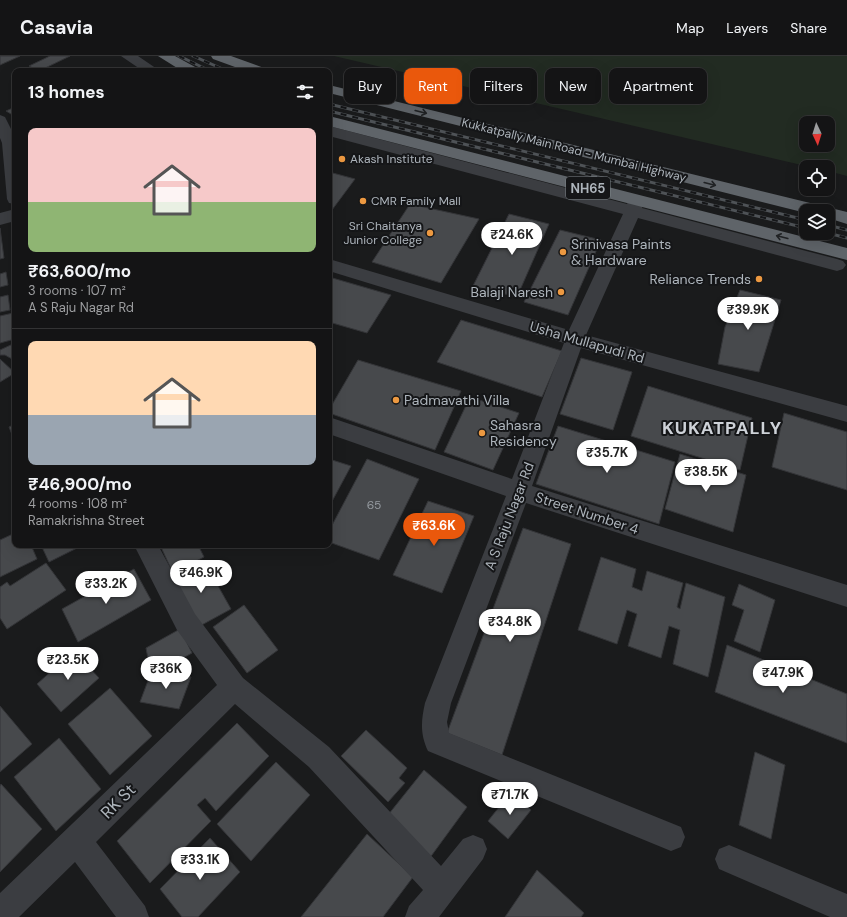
<!DOCTYPE html>
<html lang="en">
<head>
<meta charset="utf-8">
<style>
  :root { --surface:#141415; --page:#1d1d1e; --text:#f1f3f6; --muted:#9d9ea0; --line:#333334; --accent:#ea580c }
  body { margin:0; font-family:"DM Sans",sans-serif; background:var(--page); color:var(--text); height:100vh; display:flex; flex-direction:column; font-size:15px; white-space:nowrap }
  * { box-sizing:border-box; margin:0 }
  p { font-size:13px; color:var(--muted) }
  .icon { flex:none; width:22px; height:22px; fill:none; stroke:currentColor; stroke-width:2; stroke-linecap:round; stroke-linejoin:round }
  .map { position:relative; flex:1; overflow:hidden }
  .details { position:absolute; left:12px; top:12px; width:320px; height:480px; display:flex; flex-direction:column; background:var(--surface); border-radius:8px; box-shadow:0 4px 16px #0002,0 0 0 1px var(--line) }
  .details>* { flex:none }
  .banner { position:absolute; left:344px; top:12px; width:380px; height:36px; display:flex; gap:8px }
  .needle { width:26px; rotate:176deg }
  .fabs { position:absolute; left:799px; top:60px; display:grid; gap:8px }
  .fabs a { display:grid; place-items:center; width:36px; height:36px; border-radius:8px; background:var(--surface); box-shadow:0 4px 16px #0002,0 0 0 1px var(--line); font-size:20px }
  .price { position:absolute; translate:-50% -34px; padding:0 9px; border-radius:14px; background:#fff; color:#222; font-size:13px; line-height:26px; filter:drop-shadow(0 1px 2px #0008) }
  .price::after { content:''; position:absolute; left:50%; top:24px; width:12px; height:9px; margin-left:-6px; background:inherit; clip-path:polygon(0 0,100% 0,50% 100%) }
  .price.active { background:var(--accent); color:#fff }
  ul { padding:0; list-style:none }
  li { display:grid; align-content:center; gap:8px; height:212px; padding:0 16px }
  li+li { border-top:1px solid var(--line) }
  li span { display:grid; place-items:center; height:124px; border-radius:8px; color:#555 }
  li>.icon { margin-inline-start:auto }
  span .icon { width:72px; height:72px; fill:#fffc; stroke-width:1 }
  li b { font-size:17px }
  h2 { display:flex; justify-content:space-between; align-items:center; height:48px; padding:0 16px; font-size:17px }
  .tag { padding:0 14px; border-radius:8px; background:var(--surface); box-shadow:0 4px 16px #0002,0 0 0 1px var(--line); font-size:14px; line-height:36px }
  .tag.active { background:var(--accent); color:#fff }
  header { display:flex; align-items:center; gap:24px; box-sizing:border-box; height:56px; padding:0 20px; background:var(--surface); border-bottom:1px solid var(--line) }
  header strong { font-size:19px }
  nav { display:flex; gap:22px; margin-inline-start:auto; font-size:14px }
  .map>svg:first-child { display:block }
</style>
</head>
<body>
<header>
<strong>Casavia</strong>
<nav><a>Map</a><a>Layers</a><a>Share</a></nav>
</header>
<div class="map">
<svg width="847" height="861" viewBox="0 0 847 861">
  <rect width="100%" height="100%" fill="#1a1b1c"/>
  <path fill="#222b22" fill-rule="evenodd" d="M334 0H847V120L828 115V111H810ZM806 67H828V89H806Z"/>
  <path fill="#47494c" stroke="#343538" d="M0 0H20L0 9Z
    M50 0H70L39 15 29 10Z
    M15 51V56L11 58 6 55Z
    M329 116 355 123 329 158Z
    M410 148 479 163 441 227 372 206Z
    M509 158 549 168 517 241 473 230Z
    M0 172 4 202 0 203Z
    M560 174 601 184 568 259 524 246Z
    M6 216 8 229 0 231V218Z
    M329 221 391 239 367 277 329 266Z
    M740 234 781 244 759 316 718 308 725 271Z
    M8 239 10 254 0 256V241Z
    M13 257 15 283 0 287V260Z
    M461 264 562 295 542 341 437 306Z
    M15 287V311L12 303 5 299H0V294Z
    M581 302 632 316 613 374 560 358Z
    M0 303 15 317 0 326Z
    M358 304 461 335 435 394 329 357V354Z
    M648 330 752 362 740 414 631 380Z
    M470 341 519 357 493 414 444 396Z
    M784 357 847 376V434L772 411Z
    M15 368V386L9 371Z
    M558 370 675 406 659 468 536 428Z
    M680 398 746 419 733 476 665 453Z
    M329 403 351 410 329 451Z
    M367 403 419 423 379 504 329 486V475Z
    M428 445 474 460 442 537 393 519Z
    M523 472 571 488 502 699 447 677Z
    M15 477V489H31L37 503 0 521V484Z
    M41 489H83L49 506Z
    M160 489H198L204 501 173 517Z
    M601 501 636 513 632 531 642 535 647 515 683 527 677 551 680 553 686 527 725 541 708 621 673 608 680 574 669 570 661 602 628 590 637 558 627 554 617 588 578 574Z
    M204 505 231 553 198 571 172 523Z
    M46 507 66 534 7 573 0 562V531L7 526 10 530Z
    M134 513 151 544 78 586 62 553Z
    M739 528 775 544 760 596 734 585 744 554 732 549Z
    M244 549 278 594 247 617 213 571Z
    M180 573 192 597 172 608H149L146 592Z
    M727 589 847 638V687L715 636Z
    M74 595 99 622 61 656 37 628Z
    M152 614 191 621 179 653 140 646Z
    M110 632 152 680 110 719 68 668Z
    M0 650 32 688 0 716Z
    M237 667 269 700 216 755 205 742 197 749 211 765 150 827 117 785Z
    M366 674 407 712 399 722 405 727 388 746 341 700Z
    M59 682 101 733 56 775 14 721Z
    M755 696 785 709 771 783 739 769Z
    M276 706 310 739 251 805 217 768Z
    M424 714 467 751 429 803 388 759Z
    M1 728 42 773 0 816V730Z
    M511 736 531 754 508 783 488 765Z
    M367 778 413 821 383 861H301Z
    M210 782 240 816 198 861H182L160 833Z
    M537 814 584 857 581 861H505Z"/>
  <g fill="none" stroke-linecap="round" stroke-linejoin="round">
    <path fill="#3b3d41" fill-rule="evenodd" d="M121 0H138L160 15H143Z
      M0 59 5 61 15 81V148L9 147 7 143 2 87 0 82Z
      M329 70 627 148 631 141 637 140 643 141 645 145 642 152 837 203 843 205 846 209 843 213 837 215 638 162 586 279 847 350V366L581 292 532 430 847 529V551L526 447 451 647 447 666 449 677 681 771 685 781 681 791 671 795 428 695C420 678 421 665 425 647L506 440 329 378V361L512 423 564 287 329 215V203L569 274 623 158 329 80Z
      M15 153V165L0 169V157Z
      M134 489H158L195 558 243 622 329 691 441 810 463 783 473 779 483 783 487 793 483 803 439 861H405L409 850 423 834 309 711 235 648 96 786 145 850 149 861H116L75 806 19 861H0V837L217 629 177 574Z
      M729 789 847 838V861H830L719 813 715 803 719 793Z"/>
    <path fill="#5f6469" fill-rule="evenodd" d="M158 0H175L197 12 199 15H182Z
      M211 0H231L264 12 266 15H246L213 3Z
      M329 29 847 156V168L828 162V155H806V157L329 37Z
      M329 60 847 192V204L329 70Z"/>
    <g stroke="#4e5256" stroke-width="3">
      <path id="rail" d="M179 0 210 15
        M193 0 227 15
        M329 48 806 164
        M329 55 806 172
        M828 169 847 174
        M828 177 847 182"/>
    </g>
    <use href="#rail" stroke="#151618" stroke-width="2" stroke-dasharray="6" stroke-linecap="butt"/>
  </g>
  <defs><path id="oneway-shaft" d="M-6 0H5M1.5-3L5.5 0L1.5 3" fill="none" stroke-width="1.6" stroke-linecap="round" stroke-linejoin="round"/></defs>
  <g stroke="#202224">
    <use href="#oneway-shaft" transform="translate(421 56) rotate(14)"/>
    <use href="#oneway-shaft" transform="translate(710 128) rotate(14)"/>
    <use href="#oneway-shaft" transform="translate(782 181) rotate(-166)"/>
  </g>
  <g fill="#ed9941" stroke="#151618" stroke-width="1.5">
    <circle cx="342" cy="103" r="4"/>
    <circle cx="363" cy="145" r="4"/>
    <circle cx="430" cy="177" r="4"/>
    <circle cx="563" cy="196" r="4"/>
    <circle cx="759" cy="223" r="4"/>
    <circle cx="561" cy="236" r="4"/>
    <circle cx="396" cy="344" r="4"/>
    <circle cx="482" cy="377" r="4"/>
  </g>
  <g text-anchor="middle" dominant-baseline="central" stroke-width="4" stroke-linejoin="round" paint-order="stroke">
    <g font-size="12" fill="#adb4bb" stroke="#151618">
      <text transform="translate(574 94) rotate(14)">Kukkatpally Main Road - Mumbai Highway</text>
    </g>
    <g font-size="12" fill="#adb4bb" stroke="#151618" text-anchor="start">
      <text x="350" y="103">Akash Institute</text>
      <text x="371" y="145">CMR Family Mall</text>
      <text x="422" y="170" text-anchor="end">Sri Chaitanya<tspan x="422" dy="14">Junior College</tspan></text>
    </g>
    <g font-size="12" fill="#94999f">
      <text x="374" y="449">65</text>
    </g>
    <rect fill="#151618" stroke="#7f858a" stroke-width="1" x="566" y="121" width="44" height="22" rx="3"/>
    <g font-size="13" font-weight="bold" fill="#adb4bb">
      <text x="588" y="132">NH65</text>
    </g>
    <g font-size="14" fill="#adb4bb" stroke="#151618" text-anchor="start">
      <text x="571" y="188">Srinivasa Paints<tspan x="571" dy="16">&amp; Hardware</tspan></text>
      <text x="751" y="223" text-anchor="end">Reliance Trends</text>
      <text x="553" y="236" text-anchor="end">Balaji Naresh</text>
      <text x="404" y="344">Padmavathi Villa</text>
      <text x="490" y="369">Sahasra<tspan x="490" dy="16">Residency</tspan></text>
    </g>
    <g font-size="14" fill="#adb4bb" stroke="#151618">
      <text transform="translate(587 286) rotate(16)">Usha Mullapudi Rd</text>
      <text transform="translate(587 457) rotate(18)">Street Number 4</text>
      <text transform="translate(509 460) rotate(-69)">A S Raju Nagar Rd</text>
    </g>
    <g font-size="17" fill="#adb4bb" stroke="#151618">
      <text transform="translate(118 745) rotate(-45)">RK St</text>
    </g>
    <g font-size="18" font-weight="bold" letter-spacing="1" fill="#ced2d8" stroke="#151618">
      <text x="722" y="372">KUKATPALLY</text>
    </g>
  </g>
</svg>
<div class="fabs">
<a><svg class="needle" viewBox="-14 -14 28 28"><path d="M0-13l5 13h-10z" fill="#e53935"/><path d="M0 13l5-13h-10z" fill="#9d9ea0"/></svg></a>
<a><svg class="icon" aria-label="locate" viewBox="0 0 24 24"><circle cx="12" cy="12" r="6"/><path d="M12 2v4M12 18v4M2 12h4M18 12h4"/></svg></a>
<a><svg class="icon" aria-label="layers" viewBox="0 0 24 24"><path d="M12 4l9 5-9 5-9-5zM3 14l9 5 9-5"/></svg></a>
</div>
<b class="price" style="left:512px;top:200px">₹24.6K</b>
<b class="price" style="left:748px;top:275px">₹39.9K</b>
<b class="price" style="left:607px;top:418px">₹35.7K</b>
<b class="price" style="left:706px;top:437px">₹38.5K</b>
<b class="price active" style="left:434px;top:491px">₹63.6K</b>
<b class="price" style="left:201px;top:538px">₹46.9K</b>
<b class="price" style="left:106px;top:549px">₹33.2K</b>
<b class="price" style="left:510px;top:587px">₹34.8K</b>
<b class="price" style="left:68px;top:625px">₹23.5K</b>
<b class="price" style="left:166px;top:634px">₹36K</b>
<b class="price" style="left:783px;top:638px">₹47.9K</b>
<b class="price" style="left:510px;top:760px">₹71.7K</b>
<b class="price" style="left:200px;top:825px">₹33.1K</b>
<div class="banner">
<a class="tag">Buy</a>
<a class="tag active">Rent</a>
<a class="tag">Filters</a>
<a class="tag">New</a>
<a class="tag">Apartment</a>
</div>
<section class="details">
<h2>13 homes<svg class="icon" aria-label="filters" viewBox="0 0 24 24"><path d="M4 7h16M4 17h16"/><circle cx="9" cy="7" r="2"/><circle cx="15" cy="17" r="2"/></svg></h2>
<ul>
<li><span style="background:linear-gradient(#f6c9c9 60%,#8fb573 0)"><svg class="icon" aria-label="home" viewBox="0 0 24 24"><path d="M3 11l9-7 9 7M6 9v11h12V9"/></svg></span><div><b>₹63,600/mo</b><p>3 rooms · 107 m²</p><p>A S Raju Nagar Rd</p></div></li>
<li><span style="background:linear-gradient(#ffd9b3 60%,#9aa5b1 0)"><svg class="icon" aria-label="home" viewBox="0 0 24 24"><path d="M3 11l9-7 9 7M6 9v11h12V9"/></svg></span><div><b>₹46,900/mo</b><p>4 rooms · 108 m²</p><p>Ramakrishna Street</p></div></li>
</ul>
</section>
</div>
</body>
</html>
